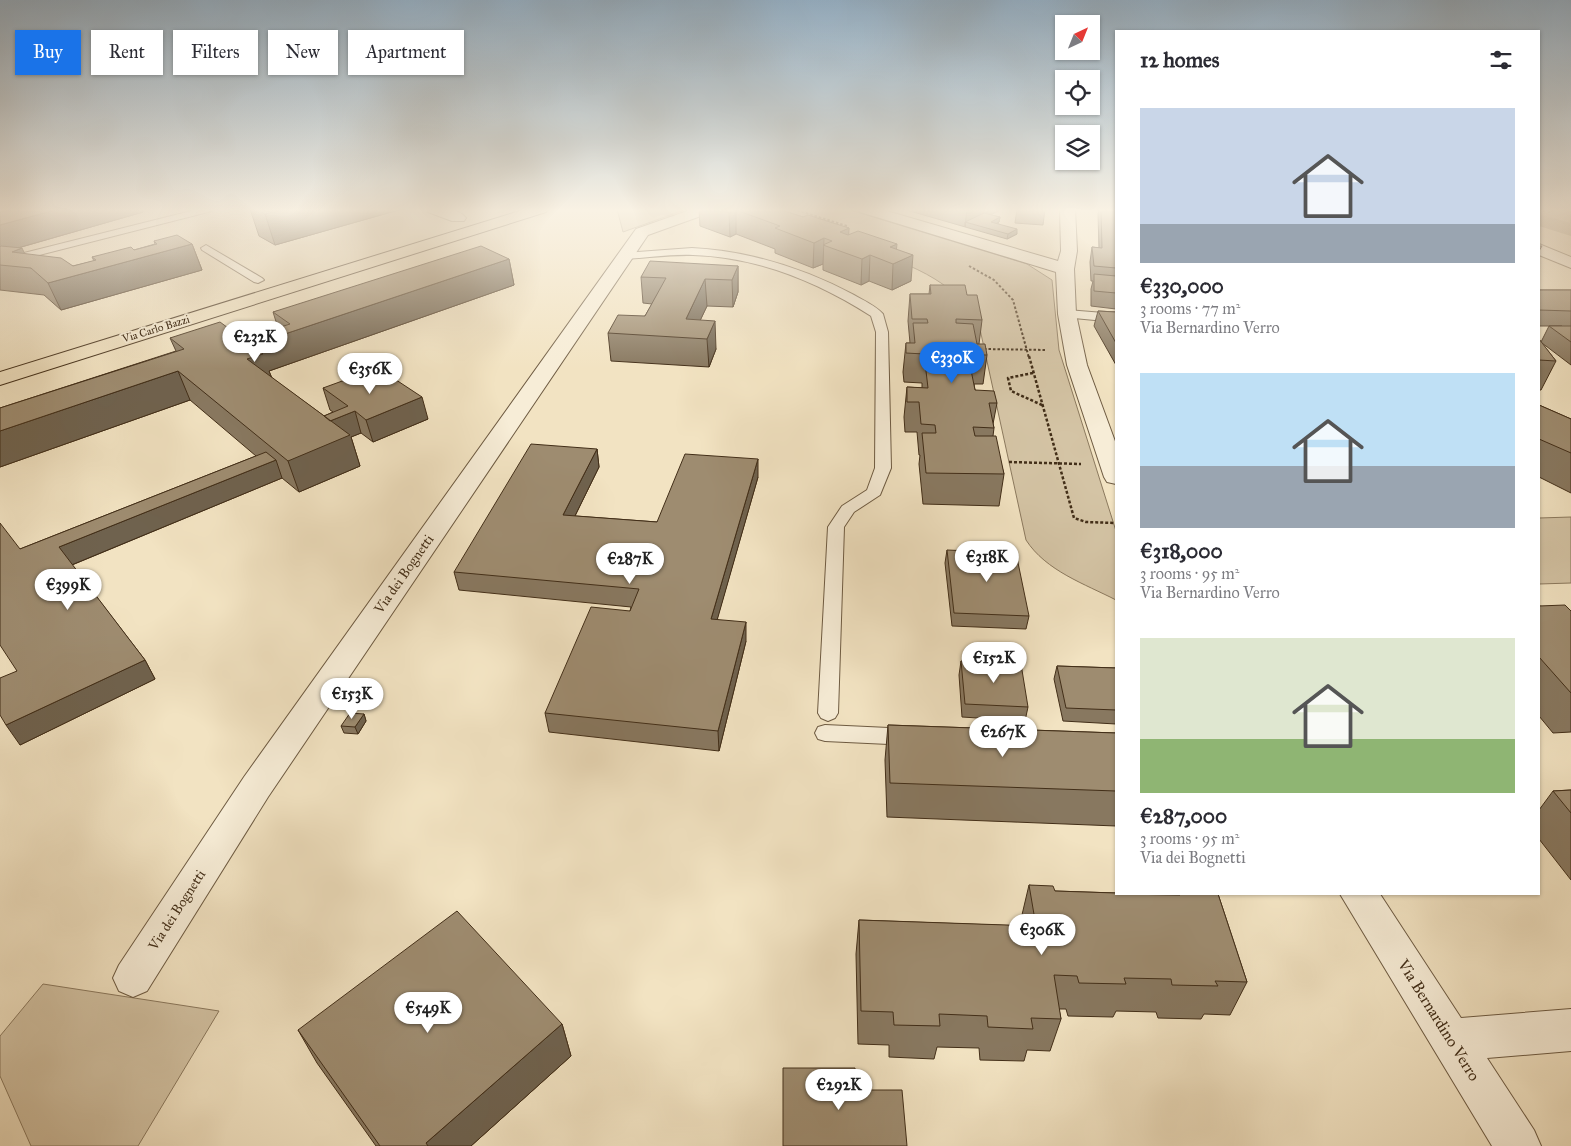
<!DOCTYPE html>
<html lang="en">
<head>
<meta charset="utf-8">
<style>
  :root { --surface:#fff; --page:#f2f2f3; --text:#2b2b33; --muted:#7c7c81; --accent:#1a73e8 }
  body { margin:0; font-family:"IM FELL Great Primer",serif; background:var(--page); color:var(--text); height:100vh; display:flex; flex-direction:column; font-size:19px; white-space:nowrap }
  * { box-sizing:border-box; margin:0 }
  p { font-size:16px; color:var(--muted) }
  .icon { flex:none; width:28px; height:28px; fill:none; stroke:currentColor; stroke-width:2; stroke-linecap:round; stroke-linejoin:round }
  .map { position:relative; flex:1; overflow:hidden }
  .details { position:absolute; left:1115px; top:30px; width:425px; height:865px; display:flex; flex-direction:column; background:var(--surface); border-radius:0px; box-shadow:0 1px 4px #0004 }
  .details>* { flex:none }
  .banner { position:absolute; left:15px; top:30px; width:475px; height:45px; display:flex; gap:10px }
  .needle { width:32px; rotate:43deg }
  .buttons { position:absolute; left:1055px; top:15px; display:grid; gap:10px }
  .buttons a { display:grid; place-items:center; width:45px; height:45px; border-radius:0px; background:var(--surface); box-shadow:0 1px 4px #0004; font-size:25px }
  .price { position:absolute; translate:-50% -42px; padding:0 11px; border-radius:18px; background:#fff; color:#222; font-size:16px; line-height:32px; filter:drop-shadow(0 1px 2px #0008) }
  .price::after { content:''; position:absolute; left:50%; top:30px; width:15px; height:11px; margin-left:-8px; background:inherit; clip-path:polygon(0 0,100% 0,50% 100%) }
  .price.selected { background:var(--accent); color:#fff }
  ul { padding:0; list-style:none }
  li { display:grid; align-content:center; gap:10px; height:265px; padding:0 25px }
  li span { display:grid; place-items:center; height:155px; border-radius:0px; color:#555 }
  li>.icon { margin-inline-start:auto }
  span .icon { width:90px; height:90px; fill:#fffc; stroke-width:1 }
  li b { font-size:21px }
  h2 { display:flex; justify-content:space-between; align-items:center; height:60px; padding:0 25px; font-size:21px }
  .tag { padding:0 18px; border-radius:0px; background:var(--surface); box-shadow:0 1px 4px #0004; font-size:18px; line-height:45px }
  .tag.selected { background:var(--accent); color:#fff }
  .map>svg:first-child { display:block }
</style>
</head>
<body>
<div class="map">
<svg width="1571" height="1146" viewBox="0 0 1571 1146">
  <rect width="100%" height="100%" fill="#f2e3c2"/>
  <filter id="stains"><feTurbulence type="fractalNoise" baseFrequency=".004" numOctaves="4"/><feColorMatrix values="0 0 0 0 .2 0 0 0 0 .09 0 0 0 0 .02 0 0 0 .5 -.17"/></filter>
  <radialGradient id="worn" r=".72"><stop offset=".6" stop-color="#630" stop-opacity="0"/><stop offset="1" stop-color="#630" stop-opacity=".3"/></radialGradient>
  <path fill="#d4c4a5" stroke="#8b795e" d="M617 209H687L623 232Z
    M745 209H847L1027 264 1052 280 1059 350 1116 531V600C1085 584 1046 571 1026 540L978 320C947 273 894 259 842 242 810 231 777 220 745 209Z
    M1539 209H1571V227L1539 216Z
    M1571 517V583L1539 584V518Z
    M43 984 219 1011 138 1146H31L0 1076V1036Z"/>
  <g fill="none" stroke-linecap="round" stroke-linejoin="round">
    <path fill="#b6a588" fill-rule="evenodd" d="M1539 214 1571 223V236L1539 226Z"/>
    <g stroke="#6e5b42" stroke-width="2">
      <path id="lane" d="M199 209H214L212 211 0 265V259Z
        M206 245 262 278 264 280 258 283 254 282 202 250 201 248Z
        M692 248C748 251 804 268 854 295 863 300 876 306 883 314L888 332 891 468 880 495 854 512 844 527 838 713 835 718 828 721 821 718 818 713 828 527 842 506 867 490 875 468 876 332 871 316C818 282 757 257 693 255 670 254 647 258 624 259L619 256 624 253Z
        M1067 310 1116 314V322L1063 317 1061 314 1063 311Z
        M825 725 910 729 917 731 920 737 917 743 910 745 825 741 818 739 815 733 818 727Z"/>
    </g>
    <g stroke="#6e5b42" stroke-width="2">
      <path id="street" d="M426 209C438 209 458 207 466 218L464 221H452L428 212Z
        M693 209H715L712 212 648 235 268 797 147 991 133 997 119 991 113 978 119 965 244 777 636 229Z
        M857 209H880L1058 261 1061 251 1060 209H1075L1077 251 1074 269 1076 314 1087 365 1116 444V484L1107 482 1104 477 1067 365 1058 314 1056 272 860 212Z
        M1539 244 1571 257V268L1539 255Z
        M1340 894H1380L1461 1018 1571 1009V1051L1487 1058 1534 1130 1541 1146H1492Z"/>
    </g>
    <g stroke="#422e18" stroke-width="2">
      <path id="primary" d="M526 209H549L546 212 0 385V372Z"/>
    </g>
    <path stroke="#422e18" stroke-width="2" stroke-dasharray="2.5 2" stroke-linecap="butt" d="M793 209 847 226
      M1539 209 1549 212 1555 209
      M969 266 994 280 1013 300 1029 358
      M984 349 1046 350"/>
    <path stroke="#422e18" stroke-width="2.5" stroke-dasharray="3 2" stroke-linecap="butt" d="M1029 356 1074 518 1086 522 1116 523
      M1033 373 1008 378 1011 391 1042 405
      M1009 462 1081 464"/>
    <use href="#lane" fill="#f7edd7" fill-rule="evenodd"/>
    <use href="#street" fill="#f7edd7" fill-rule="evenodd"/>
    <use href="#primary" fill="#f2e3c2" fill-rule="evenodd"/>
  </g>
  <path fill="#887860" stroke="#422e18" d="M14 209H142L143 212 18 248 25 254 73 266 94 261 92 257 134 250 155 244 154 241 192 244 202 270 61 310 44 295 0 290V212Z
    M250 209H402L275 245 259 236Z
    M699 209H778L803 217 849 228 848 235 896 249 911 281 892 290 869 281 861 285 823 270V264L813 268 775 253V249L736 234 730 237 700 226Z
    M903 209H1002L990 215 1000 217 999 222 997 223 1017 234 1007 239Z
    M1017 209H1045L1043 225 1015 223Z
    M1090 209H1116V309L1091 306V289L1093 281H1091L1090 262 1092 247 1099 248 1098 214 1099 210Z
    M509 259 514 285 269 371 272 378 324 416 333 412 330 410 323 388 428 419 373 442 361 433 351 437 360 466 299 492 282 478 72 565 145 660 155 679 20 745 17 671 20 549 256 456 190 400 0 467V408L176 351 170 338 243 339 278 328 273 312Z
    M738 266V292L733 307 707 306 700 320 716 349 709 367 611 361 608 333 645 316 652 304 643 303 641 277Z
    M930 285 967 295 982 320 979 344 987 355 983 384H974L975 390 997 403 993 424 994 428 993 436 1004 474 999 506 923 504 919 464 920 455H919L917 432H905L904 417 907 387 922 388V383L904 382 903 372 906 343H910L908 321 910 294H929Z
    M1539 290H1571V365L1542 343 1556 361 1541 390H1539V339L1541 342 1549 326H1562H1539Z
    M1098 311 1116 312V365L1094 326Z
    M1539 405 1571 419V493L1539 477Z
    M597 449 599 467 575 516 657 522 758 477 717 619 746 641 719 751 549 732 545 713 630 611 631 607 459 590 454 572Z
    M947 550 1029 616 1026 629 952 626 945 563Z
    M1539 606 1571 611V732L1553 733 1539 716Z
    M961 661 1028 707 1025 721 962 717 959 675Z
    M1057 666 1116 668V724L1063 721 1054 679Z
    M364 714 366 721 358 734 344 733 341 726Z
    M888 725 1116 733V826L887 817 885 760Z
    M1571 790V880L1539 839V810L1553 791Z
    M1029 885 1055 891 1175 895V894H1218L1247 982 1230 1015 1204 1014 1201 1019 1158 1018 1156 1012 1116 1011 1113 1017 1068 1016 1066 1009H1059L1061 1019 1050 1051 1027 1050 1024 1061 980 1060 979 1048 937 1047 934 1059 889 1057V1045L858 1044 856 954 859 920 1022 926 1021 919Z
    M562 1024 571 1056 471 1146H376L317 1063 298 1030Z"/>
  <path fill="#6f624e" stroke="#422e18" d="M59 209H142L143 212 0 253V225Z
    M287 209H402L275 245 265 214Z
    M967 209H985L983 218 965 222V227Z
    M993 209H1002L984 218V213Z
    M736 210V234L730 237 729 213Z
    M1000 217 999 222 990 227 991 222Z
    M849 228 848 253 840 232Z
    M1017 229V234L1007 239 1008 234Z
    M824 238 823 264 813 268 814 243Z
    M192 244 202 270 61 310 48 283Z
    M897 244 895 263 913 255 911 281 892 290 893 264 890 247Z
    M22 248 32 269 12 252Z
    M870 255 869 281 861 285 862 259Z
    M509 259 514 285 269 371 273 382 247 359 252 345Z
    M738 266V292L733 307 732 280Z
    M705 279 707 306 692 338 686 319Z
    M715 321 716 349 709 367 707 339Z
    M178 371 190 400 0 467V431Z
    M422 397 428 419 373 442 366 420Z
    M355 411 361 433 351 437 360 466 299 492 288 461 325 423Z
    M597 449 599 467 566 534 563 515Z
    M758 459V477L712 638 711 619Z
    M276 460 282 478 69 566 59 547Z
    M746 622V641L719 751 718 731Z
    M145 660 155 679 20 745 6 725Z
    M364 714 366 721 358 734 355 727Z
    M562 1024 571 1056 471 1146H427L426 1143Z"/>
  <path fill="#9e8c70" stroke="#422e18" d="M14 209H59L0 225V212Z
    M255 209H287L265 214Z
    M718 209H778L803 217 808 215 849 228 840 232 848 235 858 231 897 244 890 247 913 255 893 264 870 255 862 259 823 245 832 241 824 238 814 243 775 228 780 226 736 210 729 213Z
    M985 209H993L984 213Z
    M1101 209H1116V268L1094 266 1092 247 1102 248Z
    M984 213 1000 217 991 222 1017 229 1008 234 965 222Z
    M177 235 192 244 48 283 31 268 0 265V247L1 246 22 248 12 252 61 258 73 266 96 260 92 257 131 247 134 250 157 244 154 241Z
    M481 246 509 259 252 345 263 354 247 359 350 435 288 461 178 371 0 431V408L184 349 170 338 220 322 243 339 290 324 273 312Z
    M1539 246H1542L1539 251Z
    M650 261 738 266 732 280 705 279 686 319 715 321 707 339 608 333 618 315 645 316 666 278 641 277Z
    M1094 274 1116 276V293L1094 291Z
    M930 285H965L967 295H977L982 320 956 319V323L973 324 977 344H985L987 355H968L975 390 994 391 997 403H989L994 428 973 427 975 436H996L1004 474 926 473 922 433H936L935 425 921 424 919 402H907V387L928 388 924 354 906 353V343H915L913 323H928L927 319H912L910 294H931Z
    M1539 290H1571V311L1539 310Z
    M1098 311 1116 312V343Z
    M1549 326H1571V342Z
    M1539 339 1556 361 1539 360Z
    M378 368 422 397 366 420 355 411 330 421 324 416 348 406 323 388Z
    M1539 405 1571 419V453L1539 439Z
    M531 444 597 449 563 515 657 522 685 454 758 459 711 619 746 622 718 731 545 713 591 607 630 611 639 589 454 572Z
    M266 452 276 460 59 547 145 660 6 725 0 715V678L17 671 0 645V523L20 549Z
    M947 550 1016 553 1029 616 954 613Z
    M1565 605 1571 611V693L1539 657V606Z
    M961 661 1021 664 1028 707 965 704Z
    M1057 666 1116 668V710L1066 708Z
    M350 713 364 714 355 727 341 726Z
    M888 725 1116 733V791L890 783Z
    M1571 790V813L1553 791Z
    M1029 885 1053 886 1055 891 1116 893V894L1180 895V894H1218L1247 982 1215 981 1218 986 1172 985 1171 979 1124 978 1126 984 1079 983 1077 976 1054 975 1061 1019 1031 1018 1033 1029 988 1027 987 1016 939 1014 940 1026 894 1025 893 1012 861 1011 859 920 1036 926Z
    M457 911 562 1024 426 1143 428 1146H380L298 1030Z
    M783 1068H855L856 1090H902L907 1146H783Z"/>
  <linearGradient id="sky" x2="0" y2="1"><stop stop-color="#94aec2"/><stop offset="0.57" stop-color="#f9f2e4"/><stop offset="1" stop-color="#f9f2e4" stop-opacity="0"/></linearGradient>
  <rect width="1571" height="369" fill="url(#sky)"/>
  <g text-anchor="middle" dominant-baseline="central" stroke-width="4" stroke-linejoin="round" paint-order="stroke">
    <g font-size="11" fill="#422e18" stroke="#f7edd7">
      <text transform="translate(156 329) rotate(-17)">Via Carlo Bazzi</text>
    </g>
    <g font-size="14" fill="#422e18" stroke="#f7edd7">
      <text transform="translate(404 574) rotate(-55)">Via dei Bognetti</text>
      <text transform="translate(177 910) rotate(-57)">Via dei Bognetti</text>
    </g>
    <g font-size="16" fill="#422e18" stroke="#f7edd7">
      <text transform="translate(1439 1020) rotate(58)">Via Bernardino Verro</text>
    </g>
  </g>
  <rect width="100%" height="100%" filter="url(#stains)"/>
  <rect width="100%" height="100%" fill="url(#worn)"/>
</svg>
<div class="buttons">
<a><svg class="needle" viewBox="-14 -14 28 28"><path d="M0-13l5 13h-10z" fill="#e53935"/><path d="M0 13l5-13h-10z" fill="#7c7c81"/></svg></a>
<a><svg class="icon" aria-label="locate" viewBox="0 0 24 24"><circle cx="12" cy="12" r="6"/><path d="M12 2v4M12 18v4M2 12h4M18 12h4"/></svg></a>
<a><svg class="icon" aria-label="layers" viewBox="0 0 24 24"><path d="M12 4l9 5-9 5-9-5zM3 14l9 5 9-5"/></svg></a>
</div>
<b class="price" style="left:255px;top:363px">€232K</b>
<b class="price selected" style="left:952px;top:384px">€330K</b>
<b class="price" style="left:370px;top:395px">€356K</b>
<b class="price" style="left:987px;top:583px">€318K</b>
<b class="price" style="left:630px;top:585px">€287K</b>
<b class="price" style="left:68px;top:611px">€399K</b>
<b class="price" style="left:994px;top:684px">€152K</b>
<b class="price" style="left:352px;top:720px">€153K</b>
<b class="price" style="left:1003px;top:758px">€267K</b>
<b class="price" style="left:1042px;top:956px">€306K</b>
<b class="price" style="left:428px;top:1034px">€549K</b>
<b class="price" style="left:839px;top:1111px">€292K</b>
<div class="banner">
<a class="tag selected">Buy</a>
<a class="tag">Rent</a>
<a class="tag">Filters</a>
<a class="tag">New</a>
<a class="tag">Apartment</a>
</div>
<section class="details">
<h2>12 homes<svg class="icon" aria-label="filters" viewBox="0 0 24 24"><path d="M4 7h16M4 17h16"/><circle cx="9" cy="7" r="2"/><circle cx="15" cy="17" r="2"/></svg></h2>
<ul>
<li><span style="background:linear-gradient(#c9d6e8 75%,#9aa5b1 0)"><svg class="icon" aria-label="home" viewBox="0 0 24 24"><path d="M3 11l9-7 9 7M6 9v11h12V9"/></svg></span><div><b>€330,000</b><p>3 rooms · 77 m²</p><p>Via Bernardino Verro</p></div></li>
<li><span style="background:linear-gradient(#bfe0f5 60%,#9aa5b1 0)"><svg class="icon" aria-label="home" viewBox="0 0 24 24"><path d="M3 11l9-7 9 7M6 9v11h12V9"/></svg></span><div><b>€318,000</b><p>3 rooms · 95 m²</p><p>Via Bernardino Verro</p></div></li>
<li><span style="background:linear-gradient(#dfe7d0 65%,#8fb573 0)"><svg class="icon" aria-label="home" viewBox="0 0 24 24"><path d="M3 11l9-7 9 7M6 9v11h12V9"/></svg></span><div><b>€287,000</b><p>3 rooms · 95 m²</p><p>Via dei Bognetti</p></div></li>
</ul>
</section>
</div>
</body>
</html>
